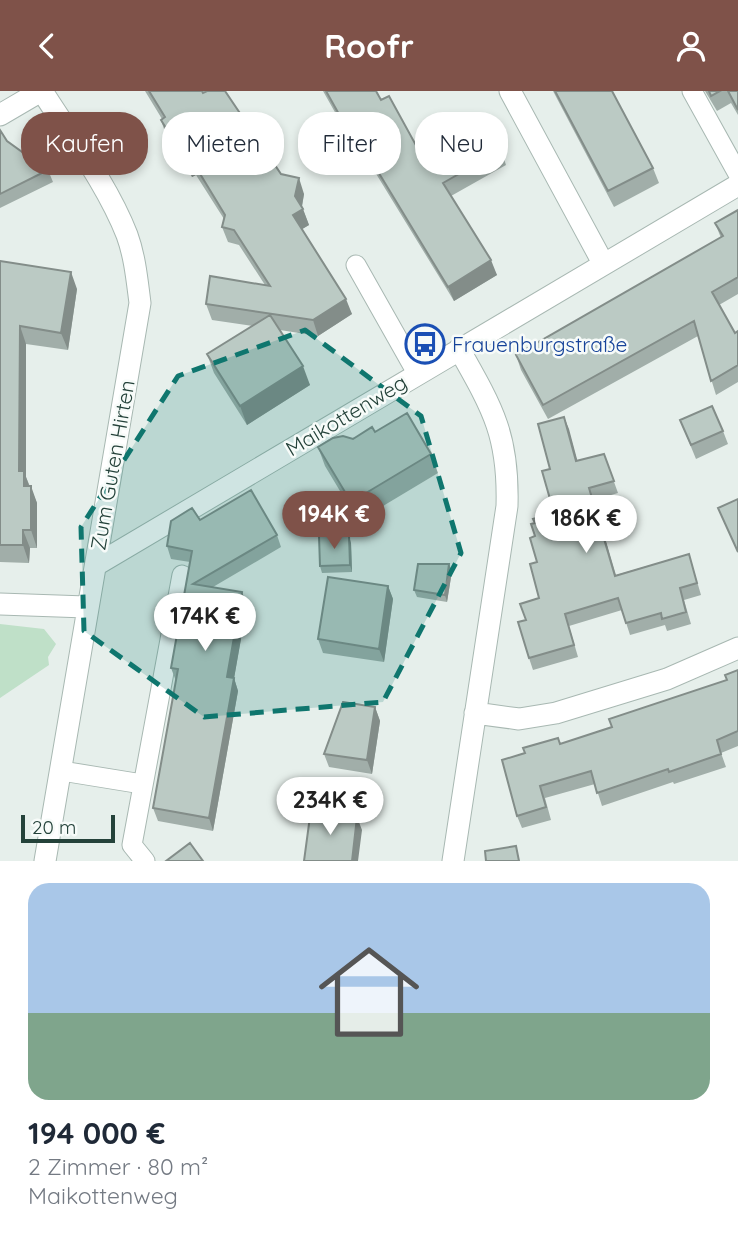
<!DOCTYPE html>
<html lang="de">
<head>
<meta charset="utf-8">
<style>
  :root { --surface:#fff; --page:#f2f2f3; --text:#1f2937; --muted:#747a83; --accent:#7f5249 }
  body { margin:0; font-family:Quicksand,sans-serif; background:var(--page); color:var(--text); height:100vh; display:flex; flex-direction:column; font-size:26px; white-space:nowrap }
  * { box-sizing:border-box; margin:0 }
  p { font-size:23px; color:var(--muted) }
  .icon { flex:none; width:38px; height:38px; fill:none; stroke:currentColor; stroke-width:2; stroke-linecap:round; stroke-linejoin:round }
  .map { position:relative; height:770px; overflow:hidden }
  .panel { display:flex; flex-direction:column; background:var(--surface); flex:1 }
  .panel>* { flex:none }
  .guide { position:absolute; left:21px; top:21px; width:696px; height:63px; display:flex; gap:14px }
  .scale { position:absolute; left:21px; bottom:18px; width:94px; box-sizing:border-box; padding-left:7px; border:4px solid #24423a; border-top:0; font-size:19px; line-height:24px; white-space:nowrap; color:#24423a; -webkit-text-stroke:5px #f7fbf9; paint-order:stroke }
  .price { position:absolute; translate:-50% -60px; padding:0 16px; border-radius:24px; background:#fff; color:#222; font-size:23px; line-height:46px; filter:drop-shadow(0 2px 4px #0008) }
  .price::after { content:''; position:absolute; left:50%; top:42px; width:21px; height:16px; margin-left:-10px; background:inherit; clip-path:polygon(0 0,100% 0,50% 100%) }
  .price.on { background:var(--accent); color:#fff }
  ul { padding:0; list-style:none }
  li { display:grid; align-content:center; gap:14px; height:371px; padding:0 28px }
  li span { display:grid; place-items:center; height:217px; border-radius:21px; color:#555 }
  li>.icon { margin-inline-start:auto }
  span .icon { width:126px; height:126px; fill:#fffc; stroke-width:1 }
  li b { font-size:30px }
  .pill { padding:0 24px; border-radius:28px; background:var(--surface); box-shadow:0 4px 10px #0003; font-size:24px; line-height:63px }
  .pill.on { background:var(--accent); color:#fff }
  header { display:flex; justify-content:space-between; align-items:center; height:91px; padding:0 28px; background:var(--accent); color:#fff; font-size:32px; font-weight:700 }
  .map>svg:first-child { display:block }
</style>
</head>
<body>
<header><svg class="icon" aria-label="back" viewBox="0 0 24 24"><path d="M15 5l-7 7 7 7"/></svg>Roofr<svg class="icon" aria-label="person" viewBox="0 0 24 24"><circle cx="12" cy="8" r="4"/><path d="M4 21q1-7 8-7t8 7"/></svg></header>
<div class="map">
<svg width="738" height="770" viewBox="0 0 738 770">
  <rect width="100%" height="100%" fill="#e6efeb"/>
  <path fill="#bfe0c8" d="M0 533 44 538 56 553 48 566 49 574 0 607Z"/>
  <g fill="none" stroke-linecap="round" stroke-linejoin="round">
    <g stroke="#a8b8b2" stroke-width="21">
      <path id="lane" d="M692 0 738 83
        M356 174 417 282
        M62 680 142 693
        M145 770 132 754 182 484"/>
    </g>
    <g stroke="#a8b8b2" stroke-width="23">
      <path id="street" d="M42 0C71 46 107 93 127 144 135 166 137 189 140 212L45 770
        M510 0 603 172
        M0 24 41 0
        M96 474 738 94
        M0 513 86 516
        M475 622 519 628 556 622 667 588 738 557
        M453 770 507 415C509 345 493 318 459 258"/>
    </g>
    <use href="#lane" stroke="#fff" stroke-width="19"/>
    <use href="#street" stroke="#fff" stroke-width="21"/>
  </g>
  <path fill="#a1aea9" d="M145 0H202L281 83 304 103 302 116 309 134 302 138 352 223 318 245 280 239 310 294 247 334 214 282 207 263 253 235 212 229 206 213 265 194 239 154 228 151 222 136 224 128 196 84 192 86 166 44 161 29 162 28Z
    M323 0H376L381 9 424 69 501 59 506 74 451 105 497 184 454 210 348 37 345 39Z
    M553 0H612L653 77 659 92 614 116Z
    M705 0H738V24L731 12 717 20Z
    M0 39 7 50 48 79 53 91 0 117Z
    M738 119V203L719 214 735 242 738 240V291L716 304 698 245 548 328 521 279 516 264 721 147 715 132Z
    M0 170 77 198 68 259 26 253V386L37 412V457H30L29 472 0 471Z
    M564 326 577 370 604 363 618 402 594 409 616 484 689 463 701 504 684 509 691 533 667 540 665 534 630 544 622 519 569 535 578 566 533 579 529 567 526 529 539 507 535 432 554 422 550 378Z
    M680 329 723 340 728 353 696 368Z
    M375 341 431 363 438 382 358 430 325 375 318 356Z
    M200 429 277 444 281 456 213 496 247 514 234 587 238 600 213 740 158 730 153 717 176 590 171 577 190 471 171 468 167 455Z
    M351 452 352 481 322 482 320 475Z
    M452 480 447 511 417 506 414 499Z
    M388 495 393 508 384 571 323 562 318 548Z
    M738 579V655L721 662 726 676 674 693 673 691 602 715 595 693 545 707 551 729 522 737 517 725 525 662 560 653 612 636 727 589Z
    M375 616 380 630 372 683 329 676 324 663Z"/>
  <path fill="#838d89" d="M191 68 196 84 192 86 187 71Z
    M299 87 304 103 301 120 303 118 309 134 299 140 293 124 295 105Z
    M491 169 497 184 454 210 448 196Z
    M71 181 77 198 68 259 61 242Z
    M346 208 352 223 318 245 313 229Z
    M20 235 26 253V386L30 397V412L19 380Z
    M303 275 310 294 247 334 240 315Z
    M564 326 569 338 581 383 576 370Z
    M31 395 37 412V457L31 439Z
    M589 397 594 409 619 497 615 485Z
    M23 439 30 457 29 472 23 454Z
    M349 445 351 452 352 481 350 474Z
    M449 473 452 480 447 511 445 504Z
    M388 495 393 508 384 571 379 558Z
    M242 501 247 514 232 599 227 586Z
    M234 587 238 600 213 740 209 727Z
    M375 616 380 630 372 683 367 669Z
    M357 726 362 739 358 770H352Z"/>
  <path fill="#bbcac4" stroke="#838d89" stroke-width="2" d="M149 0H202L203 2 207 0H225L281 83 299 87 295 105 303 118 293 124 346 208 313 229 206 213 210 185 270 195 234 139 222 136 225 124 191 68 187 71 161 29 165 26Z
    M326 0H376L381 9 389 5 424 69 486 34 501 59 443 92 491 169 448 196 343 23 340 25Z
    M555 0H612L653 77 608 100Z
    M709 0H720L711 5Z
    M728 0H738V19Z
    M0 39 7 50 25 63 35 57 48 79 0 103Z
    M738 119V186L712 201 735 242 738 240V274L711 290 694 230 543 314 516 264 723 145 715 132Z
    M0 170 71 181 61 242 20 235 19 380H24V395H31V439H23V454H0Z
    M270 224 303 275 240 315 207 263Z
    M712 315 723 340 691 354 680 329Z
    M407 322 431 363 351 411 318 356 333 347 343 345 353 348 372 336 375 341Z
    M564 326 576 370 604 363 614 390 589 397 615 485 689 463 697 492 680 497 686 521 662 528 661 522 626 532 618 507 565 523 574 554 529 567 518 531 526 529 520 513 539 507 530 473 537 471 530 447 535 445 531 433 535 432 533 428 554 422 542 380 550 378 538 333Z
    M251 399 277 444 193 493 242 501 227 586 234 587 209 727 153 717 178 578 171 577 192 460 167 455 171 430 192 417 200 429Z
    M738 408V461L718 417Z
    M319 445H349L350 474 320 475Z
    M418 473H449L445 504 414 499Z
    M328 486 388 495 379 558 318 548Z
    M738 579V640L717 649 721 663 669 681 668 678 597 702 591 680 540 695 546 716 517 725 502 669 525 662 523 657 558 647 560 653 612 636 609 628 727 589 725 584Z
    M343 611 375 616 367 669 324 663Z
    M311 718 357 726 352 770H304Z
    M190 752 203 770H166Z
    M516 755 519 770H486L485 760Z"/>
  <path fill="#0f766e" fill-opacity="0.2" stroke="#0f766e" stroke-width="5" stroke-dasharray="14 9" stroke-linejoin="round" d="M305 239 421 325 461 462 383 611 204 626 84 540 81 436 178 285Z"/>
  <defs>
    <g id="bus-ring" transform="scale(2.0125)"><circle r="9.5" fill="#f7fbf9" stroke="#1a4fb4" stroke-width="1.5"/><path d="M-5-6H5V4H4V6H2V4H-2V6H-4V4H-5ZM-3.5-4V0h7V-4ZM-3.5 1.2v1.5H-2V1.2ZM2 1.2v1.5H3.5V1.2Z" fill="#1a4fb4"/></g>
  </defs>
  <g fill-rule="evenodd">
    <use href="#bus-ring" x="425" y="253"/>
  </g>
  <g text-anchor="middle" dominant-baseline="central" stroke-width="5" stroke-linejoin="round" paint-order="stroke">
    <g font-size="21" fill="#164399" stroke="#f7fbf9" text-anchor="start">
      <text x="452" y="253">Frauenburgstraße</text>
    </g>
    <g font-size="21" fill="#24423a" stroke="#f7fbf9">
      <text transform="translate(346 324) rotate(-31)">Maikottenweg</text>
      <text transform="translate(112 374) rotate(-80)">Zum Guten Hirten</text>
    </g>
  </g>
</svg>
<div class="scale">20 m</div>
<b class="price on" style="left:334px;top:460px">194K €</b>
<b class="price" style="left:586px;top:464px">186K €</b>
<b class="price" style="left:205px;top:562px">174K €</b>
<b class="price" style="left:330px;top:746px">234K €</b>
<div class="guide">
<a class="pill on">Kaufen</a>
<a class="pill">Mieten</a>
<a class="pill">Filter</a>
<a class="pill">Neu</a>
</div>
</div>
<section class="panel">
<ul>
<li><span style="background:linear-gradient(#a9c7e8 60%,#7fa58c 0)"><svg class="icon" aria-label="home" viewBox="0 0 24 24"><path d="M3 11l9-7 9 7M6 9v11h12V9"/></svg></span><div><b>194 000 €</b><p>2 Zimmer · 80 m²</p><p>Maikottenweg</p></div></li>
</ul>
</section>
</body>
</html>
